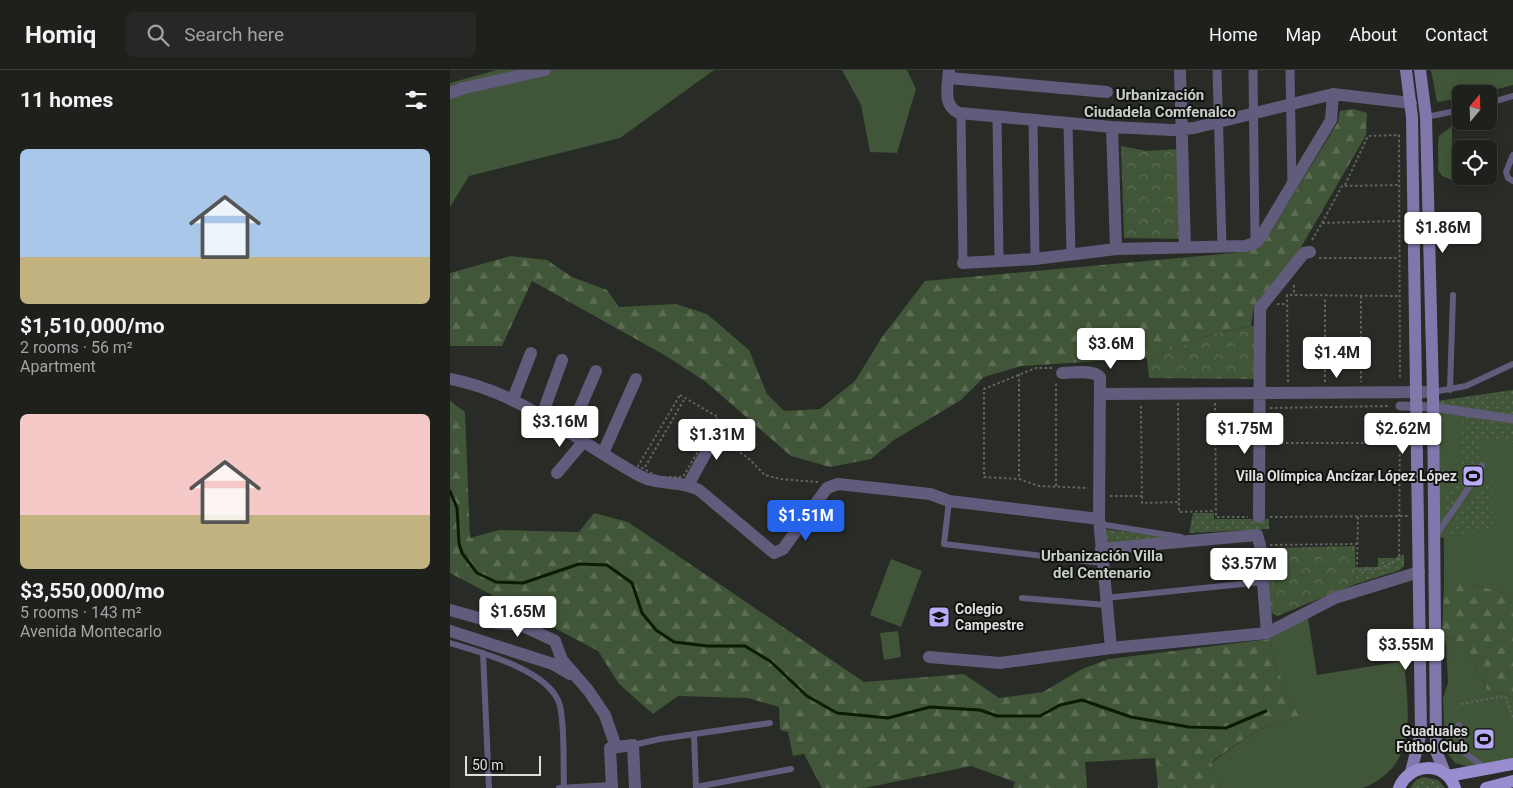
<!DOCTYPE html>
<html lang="en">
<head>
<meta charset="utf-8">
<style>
  :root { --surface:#1e201c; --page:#262825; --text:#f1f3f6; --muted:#a1a3a3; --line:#3c3e3b; --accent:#2563eb }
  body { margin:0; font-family:Roboto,sans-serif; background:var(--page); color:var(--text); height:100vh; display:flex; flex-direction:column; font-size:19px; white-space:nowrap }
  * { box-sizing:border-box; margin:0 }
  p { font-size:16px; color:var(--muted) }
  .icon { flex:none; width:28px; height:28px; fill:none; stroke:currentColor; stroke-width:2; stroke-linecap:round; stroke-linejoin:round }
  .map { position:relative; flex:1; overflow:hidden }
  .drawer { display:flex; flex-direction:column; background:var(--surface); width:450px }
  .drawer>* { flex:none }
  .needle { width:32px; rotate:19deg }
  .buttons { position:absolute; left:1002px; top:15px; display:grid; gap:10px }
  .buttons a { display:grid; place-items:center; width:45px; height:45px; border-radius:8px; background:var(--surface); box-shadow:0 2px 8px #0003,0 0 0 1px var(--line); font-size:25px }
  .scale { position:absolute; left:15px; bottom:12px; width:76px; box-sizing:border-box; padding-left:5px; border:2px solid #dddfdc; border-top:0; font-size:14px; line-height:18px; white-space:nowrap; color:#dddfdc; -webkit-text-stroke:4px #111311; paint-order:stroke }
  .price { position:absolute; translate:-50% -42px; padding:0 11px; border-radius:5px; background:#fff; color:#222; font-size:16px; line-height:32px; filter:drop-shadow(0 1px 2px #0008) }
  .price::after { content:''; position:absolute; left:50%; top:30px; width:15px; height:11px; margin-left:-8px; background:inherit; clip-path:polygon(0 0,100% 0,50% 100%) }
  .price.selected { background:var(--accent); color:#fff }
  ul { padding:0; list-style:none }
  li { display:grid; align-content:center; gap:10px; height:265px; padding:0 20px }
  li span { display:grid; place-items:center; height:155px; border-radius:8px; color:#555 }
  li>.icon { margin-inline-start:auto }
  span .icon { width:90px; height:90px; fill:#fffc; stroke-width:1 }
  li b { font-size:21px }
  h2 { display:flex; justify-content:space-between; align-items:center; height:60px; padding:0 20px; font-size:21px }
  header { display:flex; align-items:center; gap:30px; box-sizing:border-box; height:70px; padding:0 25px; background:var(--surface); border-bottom:1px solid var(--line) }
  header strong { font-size:24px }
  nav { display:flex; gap:28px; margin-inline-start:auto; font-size:18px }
  .search { width:350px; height:45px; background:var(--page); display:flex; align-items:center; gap:12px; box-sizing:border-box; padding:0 18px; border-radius:8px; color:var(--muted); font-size:19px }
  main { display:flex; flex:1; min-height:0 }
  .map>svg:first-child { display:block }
</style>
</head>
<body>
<header>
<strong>Homiq</strong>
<div class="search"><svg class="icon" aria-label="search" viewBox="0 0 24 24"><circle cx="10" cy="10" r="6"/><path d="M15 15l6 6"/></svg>Search here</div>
<nav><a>Home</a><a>Map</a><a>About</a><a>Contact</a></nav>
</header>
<main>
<section class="drawer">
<h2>11 homes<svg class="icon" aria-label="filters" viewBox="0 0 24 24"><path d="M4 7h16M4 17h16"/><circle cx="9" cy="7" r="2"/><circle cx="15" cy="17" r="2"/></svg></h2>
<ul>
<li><span style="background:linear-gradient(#a9c7e8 70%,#c2b280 0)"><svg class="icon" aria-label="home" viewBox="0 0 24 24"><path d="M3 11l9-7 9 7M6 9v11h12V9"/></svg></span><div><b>$1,510,000/mo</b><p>2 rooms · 56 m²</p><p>Apartment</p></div></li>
<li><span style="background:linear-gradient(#f6c9c9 65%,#c2b280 0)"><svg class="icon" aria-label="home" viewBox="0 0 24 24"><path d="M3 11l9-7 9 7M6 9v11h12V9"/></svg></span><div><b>$3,550,000/mo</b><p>5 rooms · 143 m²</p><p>Avenida Montecarlo</p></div></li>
</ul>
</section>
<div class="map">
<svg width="1063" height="718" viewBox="0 0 1063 718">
  <defs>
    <pattern id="forest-firs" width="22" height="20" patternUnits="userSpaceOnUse" patternTransform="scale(1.25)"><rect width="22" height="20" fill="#415538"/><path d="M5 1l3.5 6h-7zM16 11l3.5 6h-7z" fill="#5c6d54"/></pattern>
    <pattern id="park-crowns" width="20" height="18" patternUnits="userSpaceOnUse" patternTransform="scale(1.25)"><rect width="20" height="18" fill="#415538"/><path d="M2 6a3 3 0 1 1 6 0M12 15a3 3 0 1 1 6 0" fill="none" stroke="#5c6d54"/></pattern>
    <pattern id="garden-dots" width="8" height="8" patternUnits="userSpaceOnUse" patternTransform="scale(1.25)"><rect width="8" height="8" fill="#415538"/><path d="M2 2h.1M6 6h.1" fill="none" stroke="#5c6d54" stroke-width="1.8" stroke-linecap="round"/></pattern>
  </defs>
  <rect width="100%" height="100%" fill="#282b26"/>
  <path fill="#415538" d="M47 0H264L170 68 19 106 0 137V13Z
    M392 0H457L466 19 447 83 420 82 411 35Z
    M981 0H1063V15L1028 24H1011V28L987 32Z
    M1002 56V110L992 106 988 100C989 90 987 76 989 66Z
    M1063 320V526L1024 514H994V468L985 466 983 332Z
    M441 489 472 501 451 557 420 545Z
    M858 548 867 605 954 591C958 642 970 695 913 718H771L761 693 807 660 848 647 825 595 819 569Z
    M448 561 451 587 434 590 430 563Z
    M992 566 1015 574 1037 620 1056 624 1063 628V688L1019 697 1005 693 995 680 993 628 998 613 996 573Z"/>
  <path fill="url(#forest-firs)" d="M903 39 917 43 916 65 850 179 804 237 801 256 766 263 697 288 571 296 534 307 511 330 444 370 421 389 380 397 341 386 256 312 216 286 82 211 52 276H0V203L61 186 97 190 122 207 157 220 169 237 226 234 257 244 299 280 317 324 334 341 370 339 405 311 432 267 475 211 784 183 797 181 815 171 888 52 890 41Z
    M0 331 15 342 20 468 49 460 129 462 144 443 178 452 414 612 514 604 549 628 593 622 632 599 659 589 819 569 825 595 849 647 807 660 761 692 771 718H708L705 688 635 692 637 718H563L565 712 521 696 415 718H372L354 684 343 686 338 662 330 660 329 637 298 628 228 626 203 644 169 614 148 581 0 503Z
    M994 514H1024L1063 526V628L1056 624 1037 620 1015 574 992 566Z"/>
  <path fill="url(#park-crowns)" d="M671 76 697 81 728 79 733 169 674 168Z
    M807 255 806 309 699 308 697 288 766 263Z
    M905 476 906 514 827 546 820 542 816 483 819 478Z"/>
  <path fill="url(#garden-dots)" d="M1063 320V344L989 335 987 331Z
    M1013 346 1063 355V372H1030L1028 390 994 449 995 428 1011 394Z
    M1042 404 1043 458 994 468 995 463Z
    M743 443H764V449H819V459L739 463Z
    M654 459 714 466V469L655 474Z
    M954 484V496L950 500 906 514 905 501 910 497H928V488H945Z
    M973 707 988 710 995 718H960L966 710Z"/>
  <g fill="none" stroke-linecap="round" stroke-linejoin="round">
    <path stroke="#0a1d02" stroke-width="3" d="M0 421 7 438 9 473 12 483 27 503 46 512 73 513 129 494 157 495 182 513 192 543 206 560 224 572 257 576H295L320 591 357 626 387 643 438 648 480 637 530 640 547 646H590L610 635 632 630 681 647 739 657 776 658 816 641"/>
    <path stroke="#626460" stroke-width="2" stroke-dasharray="2.5 2.5" stroke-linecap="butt" d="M895 115 918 66 949 65 950 310
      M872 153 892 116 948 115
      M862 170 872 153 949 151
      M869 188H949
      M844 215V225
      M911 226V312
      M827 234H837
      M602 298H586L534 319V407L569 409 589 416 638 418
      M569 304V409
      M838 312 837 225 949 226
      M875 312V227
      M230 325 268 347 233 407H209L188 396Z
      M728 333 729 442 765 441
      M765 333 766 447H798
      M691 336 692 433 728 432
      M820 338 940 336
      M273 372 297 387 315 405 330 409 368 412
      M821 373H956
      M195 397 235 328
      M819 411 957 410
      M606 416V313
      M660 426H692
      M820 447 958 446
      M908 447 907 500 929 499 949 489 950 345
      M820 475 907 474
      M1011 634 1055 626 1063 648"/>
    <path stroke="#615c7c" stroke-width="6" d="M1039 33 1063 26
      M976 47 1011 40
      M1063 85 1056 102 1058 108 1063 111
      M1000 320 1003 225
      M983 322 1016 316 1063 294
      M499 431 494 474 652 493
      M649 454 731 467
      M986 465 1029 403 1032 395
      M572 528 656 535
      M655 528 812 512
      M0 573C30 582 102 601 110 636 115 658 113 693 114 717
      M33 583 39 718
      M1009 655 1015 683 1032 696V700
      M244 665 246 718
      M183 675 210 669 320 653
      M246 717 341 699
      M109 718 162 715"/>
    <path stroke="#615c7c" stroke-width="9" d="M767 0 772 176
      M803 0 805 173
      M840 0 842 115
      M511 43 513 193
      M547 46 549 191
      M583 49 585 189
      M618 53 621 184
      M950 336 983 337 1063 349"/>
    <path stroke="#615c7c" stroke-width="12" d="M499 0C498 15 492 36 509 43L662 57 722 60 744 58 883 24 961 33
      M730 0 735 177
      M499 8 657 22
      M0 23 14 18 95 0
      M662 57 666 179
      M513 193 585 189 666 179 795 176 805 173 810 168 881 50 883 24
      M612 303C623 303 642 299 650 307L649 449 661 578
      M0 309C71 322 128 372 190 406 209 416 231 410 249 420L324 483 333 479 377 418 388 414 480 424 499 431 649 449
      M651 324 983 322
      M63 329 81 283
      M91 348 112 290
      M119 363 146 301
      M153 383 186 309
      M107 403 134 371
      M238 415 271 355
      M809 447 810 238 854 183 860 182
      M651 479 807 465 810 475 817 563
      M0 540 47 553 71 555 105 571 112 590 138 620 155 645 166 677
      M0 561 103 594 120 604
      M479 587 550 593 661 578 817 563 885 528 969 502
      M162 718 160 678 183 675 185 718"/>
    <path stroke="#8177ab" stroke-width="12" d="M956 0 962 47 971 662 961 702
      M970 0 976 47 983 322 986 681 995 703"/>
    <path stroke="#998ccf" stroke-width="12" d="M998 706 1063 694
      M949 718C959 693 996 690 1005 718
      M1036 718 1063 711"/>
  </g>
  <defs>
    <g id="stadium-square" transform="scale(1.125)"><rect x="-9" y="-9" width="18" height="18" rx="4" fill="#b9abf7" stroke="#111311"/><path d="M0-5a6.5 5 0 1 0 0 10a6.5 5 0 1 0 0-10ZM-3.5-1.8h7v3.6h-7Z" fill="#111"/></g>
    <g id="school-square" transform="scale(1.125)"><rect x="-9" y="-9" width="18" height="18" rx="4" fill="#b9abf7" stroke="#111311"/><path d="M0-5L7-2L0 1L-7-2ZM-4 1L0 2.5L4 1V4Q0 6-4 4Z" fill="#111"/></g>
  </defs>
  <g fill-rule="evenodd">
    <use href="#stadium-square" x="1023" y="406"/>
    <use href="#school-square" x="489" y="547"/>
    <use href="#stadium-square" x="1034" y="669"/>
  </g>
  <g text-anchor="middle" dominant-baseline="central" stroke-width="4" stroke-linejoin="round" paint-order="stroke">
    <g font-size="14" font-weight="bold" fill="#dddfdc" stroke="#111311" text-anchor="end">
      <text x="1007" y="406">Villa Olímpica Ancízar López López</text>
      <text x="505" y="539" text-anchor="start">Colegio<tspan x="505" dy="16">Campestre</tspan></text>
      <text x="1018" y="661">Guaduales<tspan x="1018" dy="16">Fútbol Club</tspan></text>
    </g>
    <g font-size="15" font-weight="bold" fill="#c9cdc8" stroke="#111311">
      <text x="710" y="25">Urbanización<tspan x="710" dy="17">Ciudadela Comfenalco</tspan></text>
      <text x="652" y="486">Urbanización Villa<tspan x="652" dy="17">del Centenario</tspan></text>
    </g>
  </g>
</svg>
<div class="buttons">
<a><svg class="needle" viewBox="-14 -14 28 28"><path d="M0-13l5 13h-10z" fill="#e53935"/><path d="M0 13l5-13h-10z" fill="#a1a3a3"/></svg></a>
<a><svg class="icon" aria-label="locate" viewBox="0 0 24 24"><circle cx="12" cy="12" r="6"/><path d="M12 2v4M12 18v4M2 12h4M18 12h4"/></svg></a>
</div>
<div class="scale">50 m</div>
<b class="price" style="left:993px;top:184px">$1.86M</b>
<b class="price" style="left:661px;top:300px">$3.6M</b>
<b class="price" style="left:887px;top:309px">$1.4M</b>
<b class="price" style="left:110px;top:378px">$3.16M</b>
<b class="price" style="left:795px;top:385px">$1.75M</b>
<b class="price" style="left:953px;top:385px">$2.62M</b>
<b class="price" style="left:267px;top:391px">$1.31M</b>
<b class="price selected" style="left:356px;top:472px">$1.51M</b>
<b class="price" style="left:799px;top:520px">$3.57M</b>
<b class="price" style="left:68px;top:568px">$1.65M</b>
<b class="price" style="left:956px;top:601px">$3.55M</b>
</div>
</main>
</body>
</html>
